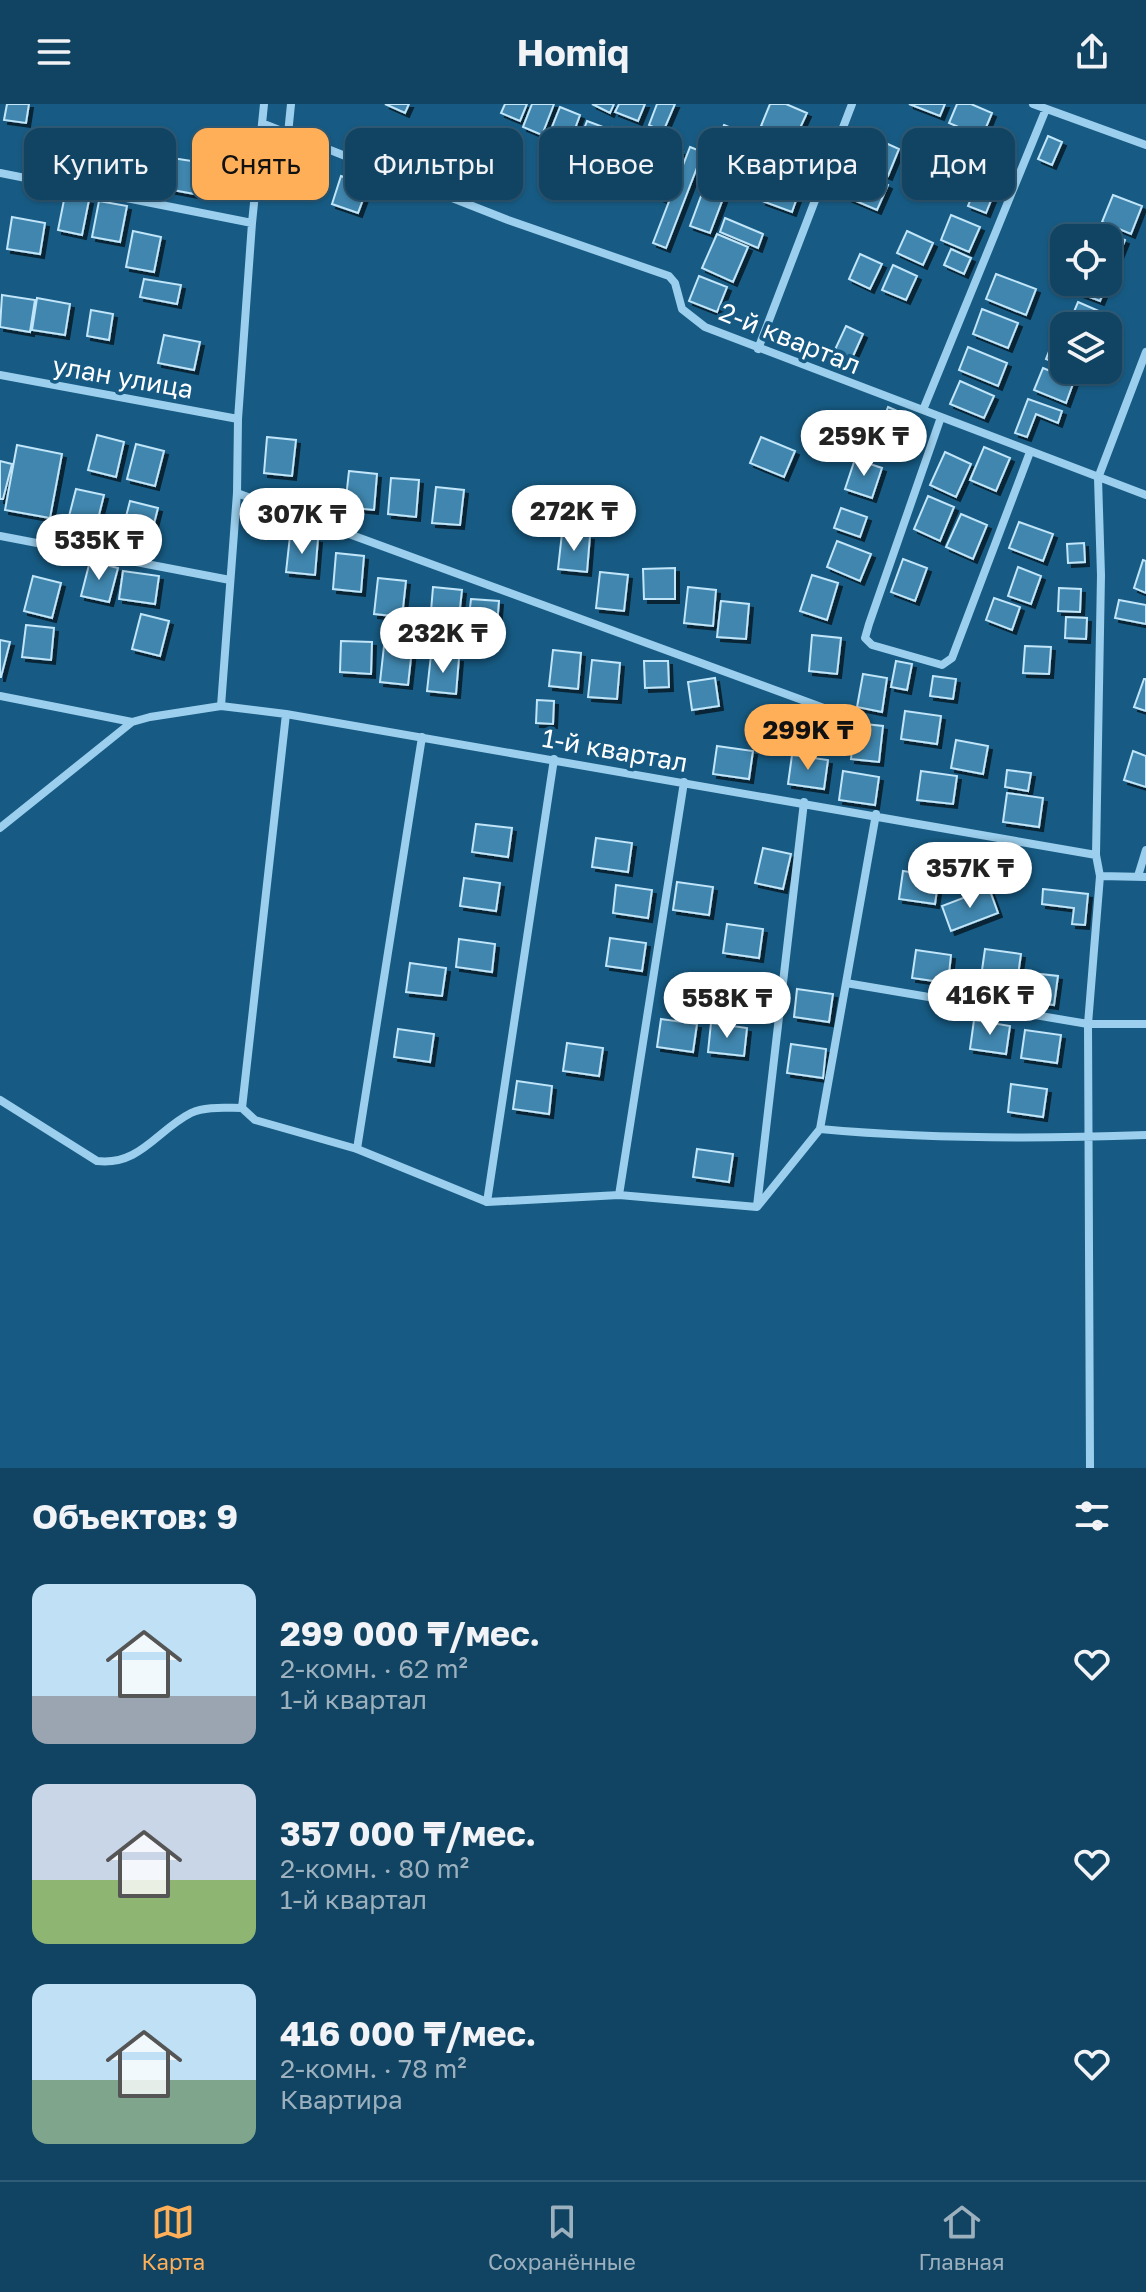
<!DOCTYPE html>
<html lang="ru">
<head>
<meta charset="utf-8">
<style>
  :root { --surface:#114463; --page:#1a4b69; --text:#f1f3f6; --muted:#9cb0be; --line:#305c78; --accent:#ffaf58 }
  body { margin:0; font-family:"Golos Text",sans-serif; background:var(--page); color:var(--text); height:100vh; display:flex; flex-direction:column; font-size:30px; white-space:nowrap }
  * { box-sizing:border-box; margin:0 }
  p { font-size:26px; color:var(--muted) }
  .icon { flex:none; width:44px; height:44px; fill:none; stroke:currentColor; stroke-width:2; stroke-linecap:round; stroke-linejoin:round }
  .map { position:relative; height:1364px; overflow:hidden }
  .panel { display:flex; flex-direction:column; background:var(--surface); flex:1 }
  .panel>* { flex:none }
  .top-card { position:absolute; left:24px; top:24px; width:1098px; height:72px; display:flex; gap:16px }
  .fabs { position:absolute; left:1050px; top:120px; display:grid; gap:16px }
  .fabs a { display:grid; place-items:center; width:72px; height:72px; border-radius:16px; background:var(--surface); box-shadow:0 2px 6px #0004,0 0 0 2px var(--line); font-size:40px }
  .price { position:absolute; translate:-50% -68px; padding:0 18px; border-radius:28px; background:#fff; color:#222; font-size:26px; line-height:52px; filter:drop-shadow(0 2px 4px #0008) }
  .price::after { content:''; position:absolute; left:50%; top:48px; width:24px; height:18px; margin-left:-12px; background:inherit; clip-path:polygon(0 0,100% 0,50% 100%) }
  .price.on { background:var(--accent); color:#111 }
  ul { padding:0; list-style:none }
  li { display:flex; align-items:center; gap:24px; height:200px; padding:0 32px }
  li span { display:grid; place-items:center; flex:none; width:224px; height:160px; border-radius:16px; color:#555 }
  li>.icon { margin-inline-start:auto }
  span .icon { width:96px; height:96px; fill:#fffc; stroke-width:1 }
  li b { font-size:34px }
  h2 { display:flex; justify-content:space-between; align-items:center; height:96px; padding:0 32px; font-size:34px }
  .tag { padding:0 28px; border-radius:16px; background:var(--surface); box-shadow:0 2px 6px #0004,0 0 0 2px var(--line); font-size:28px; line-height:72px }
  .tag.on { background:var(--accent); color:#111 }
  header { display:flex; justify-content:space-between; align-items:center; height:104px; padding:0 32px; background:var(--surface); font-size:36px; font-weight:700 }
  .tab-bar { display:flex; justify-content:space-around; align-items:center; height:112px; border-top:2px solid var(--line); background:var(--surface); font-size:22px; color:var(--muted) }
  .tab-bar a { display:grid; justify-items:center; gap:4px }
  .tab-bar .on { color:var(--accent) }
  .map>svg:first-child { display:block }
</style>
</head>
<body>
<header><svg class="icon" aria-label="menu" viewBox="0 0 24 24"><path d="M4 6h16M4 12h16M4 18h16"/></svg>Homiq<svg class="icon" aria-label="share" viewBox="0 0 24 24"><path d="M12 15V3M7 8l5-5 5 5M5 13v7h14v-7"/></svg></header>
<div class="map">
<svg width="1146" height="1364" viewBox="0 0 1146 1364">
  <defs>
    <filter id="shadow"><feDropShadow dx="4" dy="4" stdDeviation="0" flood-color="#0009"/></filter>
  </defs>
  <rect width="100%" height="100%" fill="#175b84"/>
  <path fill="#4086ae" stroke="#c1e5f9" stroke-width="2" filter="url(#shadow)" d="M7 0H29L26 19 4 16Z
    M385 0H409L405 9Z
    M505 0H527L520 17 501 9Z
    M532 0H554L542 31 523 23Z
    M592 0H614L610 9Z
    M619 0H645L638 17 615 8Z
    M657 0H675L663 28 649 21Z
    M770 0H786L807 9 794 37 761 22Z
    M909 0H945L940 12Z
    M957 0H971L992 9 982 33 949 19Z
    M560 3 580 11 569 41 548 33Z
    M587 17 606 24 594 56 575 49Z
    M724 21 746 30 737 55 714 46Z
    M613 23 632 30 622 56 603 48Z
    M948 27 973 37 963 62 938 52Z
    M641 28 659 35 643 78 624 71Z
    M756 31 784 43 773 69 745 57Z
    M868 31 899 45 888 72 856 58Z
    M1048 32 1062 38 1052 61 1038 55Z
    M48 36 70 39 66 65 44 61Z
    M121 38 154 43 149 75 116 69Z
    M86 40 107 44 103 69 81 65Z
    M665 42 683 48 666 96 648 89Z
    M690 43 703 48 666 144 653 139Z
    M172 54 205 59 200 91 167 85Z
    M855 66 888 81 877 106 844 92Z
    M341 72 368 82 358 109 332 100Z
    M770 74 800 85 792 108 762 97Z
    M978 77 996 84 986 109 968 102Z
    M704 84 724 92 710 129 690 122Z
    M65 91 89 96 82 131 58 126Z
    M1113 91 1142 102 1131 130 1102 118Z
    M99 97 127 102 120 138 92 133Z
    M951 111 980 123 969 148 941 136Z
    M12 113 45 119 40 150 7 145Z
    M725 114 763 130 758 144 720 128Z
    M1100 126 1125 136 1114 163 1108 160V134H1096Z
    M133 127 161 133 154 168 126 163Z
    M907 127 933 139 923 161 897 149Z
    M717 130 748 143 733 178 702 164Z
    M951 145 971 154 964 170 944 161Z
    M860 150 882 160 870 185 849 175Z
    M893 161 917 172 906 196 882 186Z
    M996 170 1036 185 1026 211 986 195Z
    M699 172 727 183 717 208 689 197Z
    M144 175 181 181 177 200 140 193Z
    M1080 178H1108L1100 197 1076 188Z
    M2 191 35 196 30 228 0 223Z
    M37 194 70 200 65 231 32 226Z
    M1078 198 1108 211 1103 222H1068Z
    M982 205 1018 219 1008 244 973 230Z
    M91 206 113 210 109 236 87 232Z
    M846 222 863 230 849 261 832 252Z
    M1056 230 1064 233V263L1046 255Z
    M164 231 200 238 194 266 158 259Z
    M968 243 1007 259 998 282 959 266Z
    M1043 264 1074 277 1066 299 1034 286Z
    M960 277 994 292 984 314 950 300Z
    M1028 295 1062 307 1058 319 1036 310 1027 333 1015 329Z
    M888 303 902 309 890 340 876 334Z
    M97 331 124 338 116 373 88 366Z
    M267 333 296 336 292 372 264 369Z
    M761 333 795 347 784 373 750 359Z
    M136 340 164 347 155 382 127 375Z
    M17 341 62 350 50 414 5 406Z
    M984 343 1010 354 996 387 970 376Z
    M945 348 971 360 956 393 930 381Z
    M855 355 882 364 872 394 845 385Z
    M0 357 12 360 3 395H0Z
    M349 367 377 370 374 406 345 403Z
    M391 374 419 376 416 413 388 410Z
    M436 383 464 386 460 421 432 419Z
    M76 385 104 391 95 427 67 420Z
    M928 392 954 403 940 437 914 425Z
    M130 397 158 404 149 439 121 432Z
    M841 404 867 413 860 433 834 424Z
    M961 410 987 421 973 455 946 443Z
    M1019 418 1053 430 1043 457 1009 444Z
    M562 429 590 432 587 468 558 465Z
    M290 432 318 435 315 471 286 468Z
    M837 437 871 450 860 477 827 463Z
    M1084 439 1085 458 1068 459 1067 440Z
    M336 449 364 452 361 488 333 485Z
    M903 455 927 464 915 497 891 488Z
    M1143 456 1146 457V489L1134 484Z
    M90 457 118 464 109 498 81 492Z
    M1018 463 1041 472 1031 500 1008 492Z
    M675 464V495H644L643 465Z
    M123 467 159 472 155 500 119 495Z
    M600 468 628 471 624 507 596 504Z
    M812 471 838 479 827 516 800 507Z
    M33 472 61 479 52 514 24 507Z
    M378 474 406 477 402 513 374 510Z
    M433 483 462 486 458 522 430 519Z
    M688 483 716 486 713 522 684 519Z
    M1059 484 1081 485 1080 508 1058 507Z
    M994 494 1020 503 1012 526 986 516Z
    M471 495 499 497 496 533 467 530Z
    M1119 496 1146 501V520L1115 514Z
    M721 497 749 500 746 535 717 533Z
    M141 510 169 517 160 552 132 545Z
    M1066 513 1087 514 1086 535 1065 534Z
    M26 521 54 524 51 556 22 553Z
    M812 531 841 534 837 570 809 567Z
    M0 536 10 538 1 573H0Z
    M341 537 372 538 371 570 340 568Z
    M384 542 412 545 408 581 380 578Z
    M1025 542 1051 543 1049 570 1023 569Z
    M553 546 581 549 578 585 549 582Z
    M431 551 459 554 456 590 427 587Z
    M592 556 620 559 617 595 588 593Z
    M644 557H668L669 583 645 584Z
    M896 557 912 560 907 586 891 583Z
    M863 570 887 574 882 608 857 603Z
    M933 572 956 575 953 595 930 592Z
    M715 574 719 602 692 606 688 578Z
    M1144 575H1146V607L1134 603Z
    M537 596 554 597 553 620 536 619Z
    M905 607 941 612 937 640 901 635Z
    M855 619 883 622 879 658 851 655Z
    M956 636 988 642 983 670 951 664Z
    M717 642 753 647 749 675 713 670Z
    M1133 647 1146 652V683L1124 676Z
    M792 651 828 656 824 685 788 680Z
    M1007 666 1031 669 1028 687 1005 683Z
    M843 667 879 673 875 701 839 696Z
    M921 667 957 672 953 700 917 696Z
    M1007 689 1043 694 1039 723 1003 718Z
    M476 720 512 724 508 753 472 748Z
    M596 734 632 739 628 768 592 763Z
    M763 744 791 750 783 785 755 779Z
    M903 767 939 772 935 800 899 795Z
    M464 774 500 779 496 807 460 802Z
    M677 778 713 783 709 811 673 806Z
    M616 781 652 786 648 814 613 809Z
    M989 784 998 809 951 827 942 802Z
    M1043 785 1088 790 1085 821 1072 820 1074 804 1042 800Z
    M727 820 763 825 759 854 723 849Z
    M610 834 646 839 642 867 606 862Z
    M459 835 495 840 492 868 456 863Z
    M985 845 1021 850 1017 878 981 873Z
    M916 846 951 851 948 879 912 874Z
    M410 859 446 864 442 892 406 888Z
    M1022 868 1058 872 1054 901 1018 896Z
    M797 885 833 890 829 918 794 913Z
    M661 915 697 920 693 948 657 943Z
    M974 916 1010 922 1006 950 970 945Z
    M711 919 747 924 744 952 708 948Z
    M398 925 434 930 430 958 394 953Z
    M1025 926 1061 931 1057 959 1021 954Z
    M567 939 603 944 599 972 563 967Z
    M791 940 826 945 823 974 787 969Z
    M517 977 552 982 549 1010 513 1005Z
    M1011 980 1047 985 1043 1013 1008 1008Z
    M697 1045 733 1050 729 1078 693 1073Z"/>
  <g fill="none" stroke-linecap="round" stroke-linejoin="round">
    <path stroke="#9ccfed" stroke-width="8" d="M1033 0 1146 41
      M264 20 508 116 669 172 675 179 682 205 705 223 1146 391
      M288 30 291 0
      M0 69 252 119
      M758 245 852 0
      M0 271 238 315
      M923 306 1046 5
      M941 313 869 520 865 534 872 541 942 561 952 554 1030 348
      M237 389 843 611
      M0 432 230 476
      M0 592 132 618
      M221 602 237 389 238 315 252 119 264 0
      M286 610 242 1004 255 1016 357 1045 487 1098 619 1091 757 1103 820 1025C928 1035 1038 1035 1146 1031
      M0 724 132 618 150 613 221 602 286 610 1096 751
      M1100 772 1146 773
      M1138 772 1146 746
      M846 879 1088 920H1146
      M0 996 97 1057C140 1062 157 1026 191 1009 206 1002 225 1004 242 1004
      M820 1025 876 710
      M357 1045 422 633
      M619 1091 684 678
      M487 1098 554 655
      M757 1102 804 698
      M1090 1364 1088 920 1100 772 1096 751 1101 471 1098 374 1146 248"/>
  </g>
  <g text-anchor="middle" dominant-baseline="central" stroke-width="7" stroke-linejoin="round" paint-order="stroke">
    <g font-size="26" fill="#fff" stroke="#175b84">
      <text transform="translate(790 234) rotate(22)">2-й квартал</text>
      <text transform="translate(123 273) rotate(10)">улан улица</text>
      <text transform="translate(615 646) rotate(10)">1-й квартал</text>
    </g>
  </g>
</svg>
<div class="fabs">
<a><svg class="icon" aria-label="locate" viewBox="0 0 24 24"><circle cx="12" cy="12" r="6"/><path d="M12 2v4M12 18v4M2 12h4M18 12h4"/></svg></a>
<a><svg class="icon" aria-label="layers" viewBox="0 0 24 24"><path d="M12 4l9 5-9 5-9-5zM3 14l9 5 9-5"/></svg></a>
</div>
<b class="price" style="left:864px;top:374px">259K ₸</b>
<b class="price" style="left:574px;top:449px">272K ₸</b>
<b class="price" style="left:302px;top:452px">307K ₸</b>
<b class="price" style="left:99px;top:478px">535K ₸</b>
<b class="price" style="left:443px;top:571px">232K ₸</b>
<b class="price on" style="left:808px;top:668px">299K ₸</b>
<b class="price" style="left:970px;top:806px">357K ₸</b>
<b class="price" style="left:990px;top:933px">416K ₸</b>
<b class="price" style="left:727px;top:936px">558K ₸</b>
<div class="top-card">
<a class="tag">Купить</a>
<a class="tag on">Снять</a>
<a class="tag">Фильтры</a>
<a class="tag">Новое</a>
<a class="tag">Квартира</a>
<a class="tag">Дом</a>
</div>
</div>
<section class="panel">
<h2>Объектов: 9<svg class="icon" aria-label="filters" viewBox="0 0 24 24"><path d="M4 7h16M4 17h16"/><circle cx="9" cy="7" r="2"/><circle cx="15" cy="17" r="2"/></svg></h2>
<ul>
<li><span style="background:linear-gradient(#bfe0f5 70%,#9aa5b1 0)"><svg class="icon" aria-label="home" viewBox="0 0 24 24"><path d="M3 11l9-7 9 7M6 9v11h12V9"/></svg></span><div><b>299 000 ₸/мес.</b><p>2-комн. · 62 m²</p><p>1-й квартал</p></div><svg class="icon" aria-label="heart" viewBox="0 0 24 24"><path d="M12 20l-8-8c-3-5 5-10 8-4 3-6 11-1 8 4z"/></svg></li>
<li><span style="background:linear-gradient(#c9d6e8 60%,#8fb573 0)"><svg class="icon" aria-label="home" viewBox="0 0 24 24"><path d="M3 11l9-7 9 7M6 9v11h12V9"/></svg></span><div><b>357 000 ₸/мес.</b><p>2-комн. · 80 m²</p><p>1-й квартал</p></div><svg class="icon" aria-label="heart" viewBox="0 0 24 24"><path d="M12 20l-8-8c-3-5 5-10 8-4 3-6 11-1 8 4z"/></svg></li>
<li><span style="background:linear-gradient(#bfe0f5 60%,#7fa58c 0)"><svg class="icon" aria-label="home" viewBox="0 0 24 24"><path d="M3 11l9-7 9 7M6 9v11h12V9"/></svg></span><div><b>416 000 ₸/мес.</b><p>2-комн. · 78 m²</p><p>Квартира</p></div><svg class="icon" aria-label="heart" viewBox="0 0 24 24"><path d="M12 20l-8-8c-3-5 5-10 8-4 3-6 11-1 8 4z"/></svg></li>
</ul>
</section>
<nav class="tab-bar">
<a class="on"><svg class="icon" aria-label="map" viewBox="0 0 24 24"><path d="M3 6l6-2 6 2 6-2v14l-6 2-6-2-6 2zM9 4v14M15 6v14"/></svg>Карта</a>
<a><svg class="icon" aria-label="saved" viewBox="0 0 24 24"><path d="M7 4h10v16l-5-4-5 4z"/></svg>Сохранённые</a>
<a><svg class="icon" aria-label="home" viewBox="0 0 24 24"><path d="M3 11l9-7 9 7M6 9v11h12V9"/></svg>Главная</a>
</nav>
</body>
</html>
